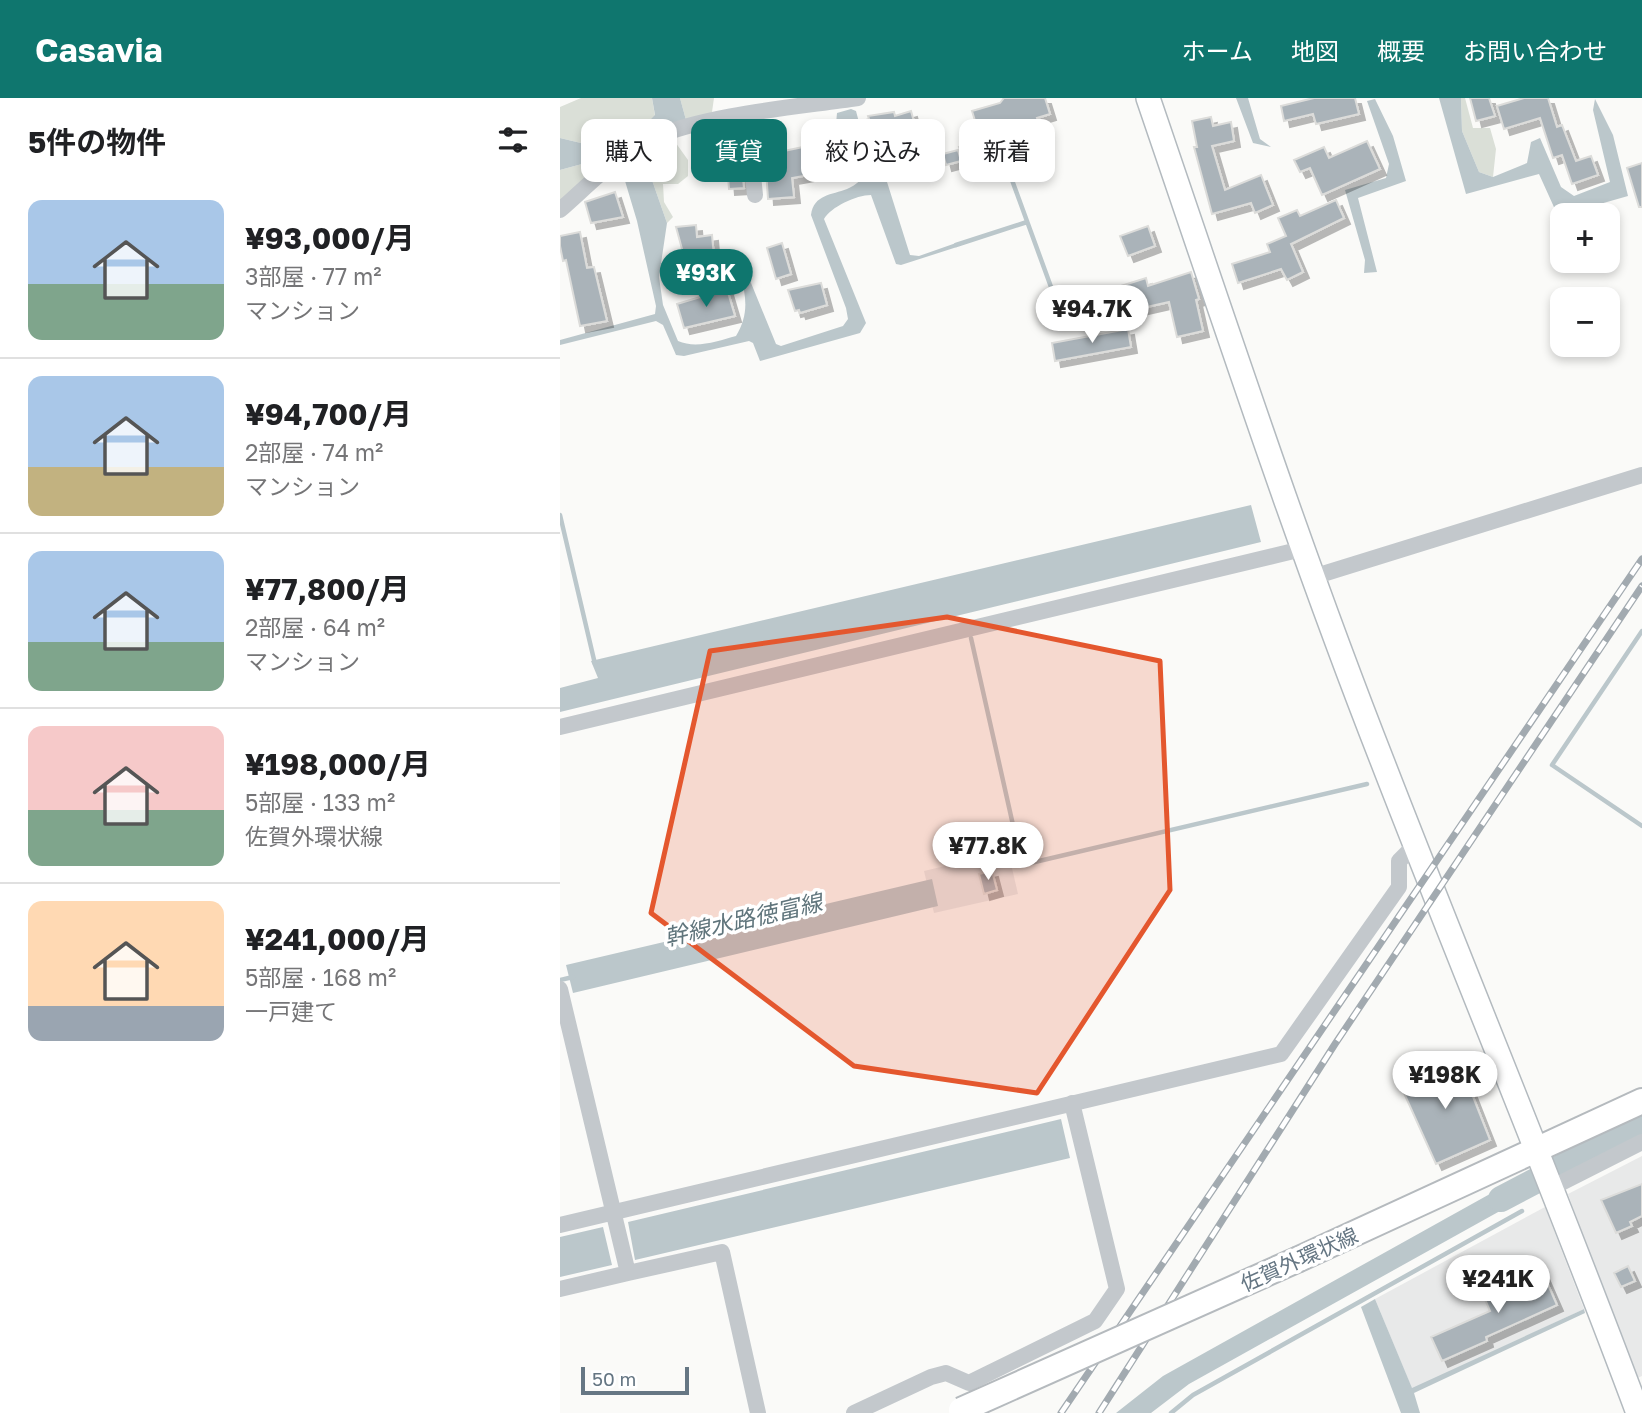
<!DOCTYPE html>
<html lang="ja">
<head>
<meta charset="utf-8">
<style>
  :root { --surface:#fff; --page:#f2f2f2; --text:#202124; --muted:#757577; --line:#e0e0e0; --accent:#0f766e }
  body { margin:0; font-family:"Golos Text","Noto Sans JP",sans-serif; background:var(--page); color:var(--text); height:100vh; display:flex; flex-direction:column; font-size:26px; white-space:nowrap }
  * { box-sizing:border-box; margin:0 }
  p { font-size:23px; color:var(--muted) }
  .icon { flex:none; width:38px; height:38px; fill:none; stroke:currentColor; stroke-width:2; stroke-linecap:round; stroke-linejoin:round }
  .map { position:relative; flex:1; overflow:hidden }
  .side { display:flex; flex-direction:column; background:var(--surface); width:560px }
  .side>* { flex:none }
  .hud { position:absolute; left:21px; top:21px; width:665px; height:63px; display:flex; gap:14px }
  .tools { position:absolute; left:990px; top:105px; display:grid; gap:14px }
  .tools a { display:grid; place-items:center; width:70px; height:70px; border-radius:14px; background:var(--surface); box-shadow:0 4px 10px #0003; font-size:35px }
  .scale { position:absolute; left:21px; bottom:18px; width:108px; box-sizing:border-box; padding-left:7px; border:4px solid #657683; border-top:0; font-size:19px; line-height:24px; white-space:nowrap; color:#657683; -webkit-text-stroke:5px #fff; paint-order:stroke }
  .price { position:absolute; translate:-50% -60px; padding:0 16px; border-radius:24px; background:#fff; color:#222; font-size:23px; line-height:46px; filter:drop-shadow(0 2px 4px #0008) }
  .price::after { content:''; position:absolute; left:50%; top:42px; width:21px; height:16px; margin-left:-10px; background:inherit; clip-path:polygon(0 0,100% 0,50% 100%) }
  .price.active { background:var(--accent); color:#fff }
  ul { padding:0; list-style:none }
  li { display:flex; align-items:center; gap:21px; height:175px; padding:0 28px }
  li+li { border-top:2px solid var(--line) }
  li span { display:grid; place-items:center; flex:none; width:196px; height:140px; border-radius:14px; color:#555 }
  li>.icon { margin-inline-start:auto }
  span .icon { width:84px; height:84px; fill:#fffc; stroke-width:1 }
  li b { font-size:30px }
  h2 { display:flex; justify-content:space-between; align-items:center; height:84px; padding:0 28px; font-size:30px }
  .chip { padding:0 24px; border-radius:14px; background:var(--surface); box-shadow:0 4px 10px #0003; font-size:24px; line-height:63px }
  .chip.active { background:var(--accent); color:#fff }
  header { display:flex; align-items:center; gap:42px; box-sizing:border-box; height:98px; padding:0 35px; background:var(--accent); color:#fff }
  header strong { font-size:33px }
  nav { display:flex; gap:38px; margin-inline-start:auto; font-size:24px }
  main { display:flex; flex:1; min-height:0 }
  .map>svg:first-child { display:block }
</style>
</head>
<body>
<header>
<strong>Casavia</strong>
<nav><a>ホーム</a><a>地図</a><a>概要</a><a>お問い合わせ</a></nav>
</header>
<main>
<section class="side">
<h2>5件の物件<svg class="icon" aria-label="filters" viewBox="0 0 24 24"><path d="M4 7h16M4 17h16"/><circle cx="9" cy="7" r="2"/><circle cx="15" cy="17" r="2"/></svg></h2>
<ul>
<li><span style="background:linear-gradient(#a9c7e8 60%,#7fa58c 0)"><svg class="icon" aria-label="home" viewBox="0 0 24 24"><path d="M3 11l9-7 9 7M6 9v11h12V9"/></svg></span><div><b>¥93,000/月</b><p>3部屋 · 77 m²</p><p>マンション</p></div></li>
<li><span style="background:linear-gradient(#a9c7e8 65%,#c2b280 0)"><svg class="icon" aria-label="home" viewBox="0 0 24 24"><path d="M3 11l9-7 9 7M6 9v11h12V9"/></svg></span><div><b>¥94,700/月</b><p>2部屋 · 74 m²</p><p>マンション</p></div></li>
<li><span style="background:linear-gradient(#a9c7e8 65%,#7fa58c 0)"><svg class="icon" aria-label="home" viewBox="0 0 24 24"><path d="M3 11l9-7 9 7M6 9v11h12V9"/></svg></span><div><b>¥77,800/月</b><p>2部屋 · 64 m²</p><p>マンション</p></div></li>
<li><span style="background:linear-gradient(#f6c9c9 60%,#7fa58c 0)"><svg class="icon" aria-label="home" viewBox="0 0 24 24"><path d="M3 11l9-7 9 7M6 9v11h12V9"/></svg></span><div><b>¥198,000/月</b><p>5部屋 · 133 m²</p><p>佐賀外環状線</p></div></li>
<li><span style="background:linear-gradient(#ffd9b3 75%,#9aa5b1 0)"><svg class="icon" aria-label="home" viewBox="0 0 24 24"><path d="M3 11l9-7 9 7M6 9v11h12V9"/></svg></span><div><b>¥241,000/月</b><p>5部屋 · 168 m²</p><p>一戸建て</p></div></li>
</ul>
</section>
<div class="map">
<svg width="1082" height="1315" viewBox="0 0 1082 1315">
  <defs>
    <filter id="shadow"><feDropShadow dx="6" dy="6" stdDeviation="0" flood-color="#0004"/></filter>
  </defs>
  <rect width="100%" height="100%" fill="#fafaf8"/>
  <path fill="#e8e9e9" d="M448 753 458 796 374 815 364 773Z
    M1082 1058V1278L1075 1281 1008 1096Z
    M985 1109 1024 1211 852 1291 815 1201Z"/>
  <path fill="#dadfd7" d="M21 0H92L95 18 89 23H81L25 46 0 40V9Z
    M120 0H154L152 14 137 23 126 22Z
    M901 0H905L913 30H930L936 51 933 79 919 74 902 33Z
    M113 41 128 62V78L118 86H103L104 104 113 119 107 125 86 65 75 60 95 45Z
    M44 60 47 65 0 109V72Z"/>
  <path fill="#bbc7cb" d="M92 0H120L126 22 71 44 44 60 0 72V40L25 46 81 23H89L95 17Z
    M676 0H688L700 41 711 49 693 45Z
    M879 0H901L902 33 919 74 933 79 967 65 971 44 980 40 1001 89 1014 98 1050 84 1033 12 1035 1 1053 37 1068 98 998 118 979 76 906 96Z
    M815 1 833 38 846 83 798 100 817 174 804 175 805 162 785 92 826 80 829 66 807 3Z
    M291 11 296 13 301 32 322 68 350 157 359 158 396 145 397 149 341 167 336 166 311 97C296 97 271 109 264 121L306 225 300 235 200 263 193 245 189 243 124 258 116 257 103 227 96 223 0 247V242L95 216 96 208 77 123 62 73 75 60 86 65 107 125 99 179 103 207 118 243C136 251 158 243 176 238 188 218 187 202 181 179 178 169 173 164 175 153H178L216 246 221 248 283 228 288 221 286 210 251 117C254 96 272 97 287 91 297 87 303 80 309 72 307 49 293 40 276 26L277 15Z
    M691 407 701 444 0 614V590L38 580 31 563Z
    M372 781 378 808 13 895 6 867Z
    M1082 1017V1038L1005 1077 1001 1069 1004 1055Z
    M501 1021 510 1060 75 1162 68 1124Z
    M964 1077 973 1084 976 1093 629 1286 591 1315H556L603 1278Z
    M43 1129 52 1167 0 1179V1139Z
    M815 1201 852 1290 1024 1211 1025 1215 854 1295 860 1315H841L801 1209Z"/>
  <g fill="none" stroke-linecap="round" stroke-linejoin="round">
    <path stroke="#bbc7cb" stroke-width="4.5" d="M441 52 502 219
      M396 147 467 124
      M0 417 35 566
      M1082 533 992 667 1082 728
      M411 540 462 767 807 686
      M0 882 13 879
      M611 1315 633 1297 962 1113"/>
    <path stroke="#bbc7cb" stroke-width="26" d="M941 1101 1082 1027"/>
  </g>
  <path fill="#aab3b9" stroke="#dcdcda" stroke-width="2" filter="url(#shadow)" d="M444 0H485L490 16 477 20 478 23 438 35 442 49 403 61 399 49 421 42 412 13 440 5Z
    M754 0H795L799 16 756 26 753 16 724 23 721 8Z
    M910 0H929L935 18 916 23Z
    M964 0H988L997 29 1002 27 1016 63 1031 58 1038 77 1012 86 1002 57 993 60 980 20 944 31 937 8Z
    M351 13 358 38 354 39 357 51 341 56 337 44 318 49 316 42 312 44 307 38 303 23 309 21 308 18 334 14 335 18Z
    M651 19 653 28 671 24 674 43 652 48 665 92 701 77 713 107 695 115 691 105 652 116 634 49H637L632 23Z
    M807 43 820 71 762 97 750 70 740 74 734 62 764 49 769 60Z
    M243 49 249 77 232 80 234 99 208 101 205 57Z
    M398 52 401 63 386 67 383 56Z
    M180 53 184 90 169 91 166 54Z
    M1082 65V109H1079L1067 70Z
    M55 94 63 119 31 125 25 104Z
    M776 102 784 120 731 146 743 174 727 182 721 171 678 185 672 166 710 154 707 146 726 138 718 120 737 112 740 118Z
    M136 127 137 139 152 137 154 159 125 162 116 129Z
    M588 128 595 148 568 158 560 138Z
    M20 134 27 170 34 169 47 223 20 228 6 162 3 163 0 148V138Z
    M222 145 231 176 216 181 207 150Z
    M631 174 639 201 636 202 643 233 617 239 609 204 569 213 561 188 586 180 588 188Z
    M261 185 267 207 240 215 239 212 235 213 228 192Z
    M167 191 175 218 124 230 117 206Z
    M568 231 571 249 495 263 492 245Z
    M432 773 437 792 424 796 419 776Z
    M893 960 903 983 906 981 930 1042 876 1066 839 984Z
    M1082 1086V1118L1070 1124 1072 1128 1056 1135 1041 1102Z
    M1068 1168 1075 1183 1061 1189 1054 1175Z
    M982 1173 997 1207 926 1239 927 1243 882 1263 871 1239 930 1213 924 1199Z"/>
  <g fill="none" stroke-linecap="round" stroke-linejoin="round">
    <g stroke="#b3babf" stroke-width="26">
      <path id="secondary" d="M588 0C664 222 737 446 823 665 907 882 997 1097 1078 1315"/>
    </g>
    <g stroke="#b5babe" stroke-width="28">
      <path id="primary" d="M739 1161 1082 1003"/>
    </g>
    <path stroke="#c3c8cc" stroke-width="16" d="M187 18 195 97
      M0 112C29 87 57 56 93 40 148 16 237 9 298 0
      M753 479 1082 377
      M0 629 742 451
      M0 891 68 1175 162 1154 198 1315
      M993 1089 1082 1044
      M0 1127 721 956 839 789V763L855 747
      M0 1191 68 1175
      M294 1315 371 1279 386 1275 409 1285 535 1223 557 1191 512 1005"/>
    <use href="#secondary" stroke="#fff" stroke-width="23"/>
    <use href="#primary" stroke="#fff" stroke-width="24"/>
    <g stroke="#a2aab0" stroke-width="7">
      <path id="rail" d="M501 1315 1082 461
        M539 1315 775 946 1082 488"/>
    </g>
    <use href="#rail" stroke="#fff" stroke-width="4.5" stroke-dasharray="13" stroke-linecap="butt"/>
    <g stroke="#b5babe" stroke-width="28" stroke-linecap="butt">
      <path id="primary-bridge" d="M401 1312 739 1161"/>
    </g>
    <use href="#primary-bridge" stroke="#fff" stroke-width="24"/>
  </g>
  <path fill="#e4572e" fill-opacity="0.2" stroke="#e4572e" stroke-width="5" stroke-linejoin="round" d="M387 519 600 563 610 792 477 995 294 968 91 815 150 553Z"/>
  <g text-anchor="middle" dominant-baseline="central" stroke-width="7" stroke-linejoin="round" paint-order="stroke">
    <g font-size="21" fill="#657683" stroke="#fff">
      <text transform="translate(739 1161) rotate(-24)">佐賀外環状線</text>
    </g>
    <g font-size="23" font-style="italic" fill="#60757c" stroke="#fff">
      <text transform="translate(183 821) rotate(-13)">幹線水路徳富線</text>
    </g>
  </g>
</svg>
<div class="tools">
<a>+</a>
<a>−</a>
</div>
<div class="scale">50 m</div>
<b class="price active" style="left:146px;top:211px">¥93K</b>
<b class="price" style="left:532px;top:247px">¥94.7K</b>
<b class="price" style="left:428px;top:784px">¥77.8K</b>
<b class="price" style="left:885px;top:1013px">¥198K</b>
<b class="price" style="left:938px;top:1217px">¥241K</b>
<div class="hud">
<a class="chip">購入</a>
<a class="chip active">賃貸</a>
<a class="chip">絞り込み</a>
<a class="chip">新着</a>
</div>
</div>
</main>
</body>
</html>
